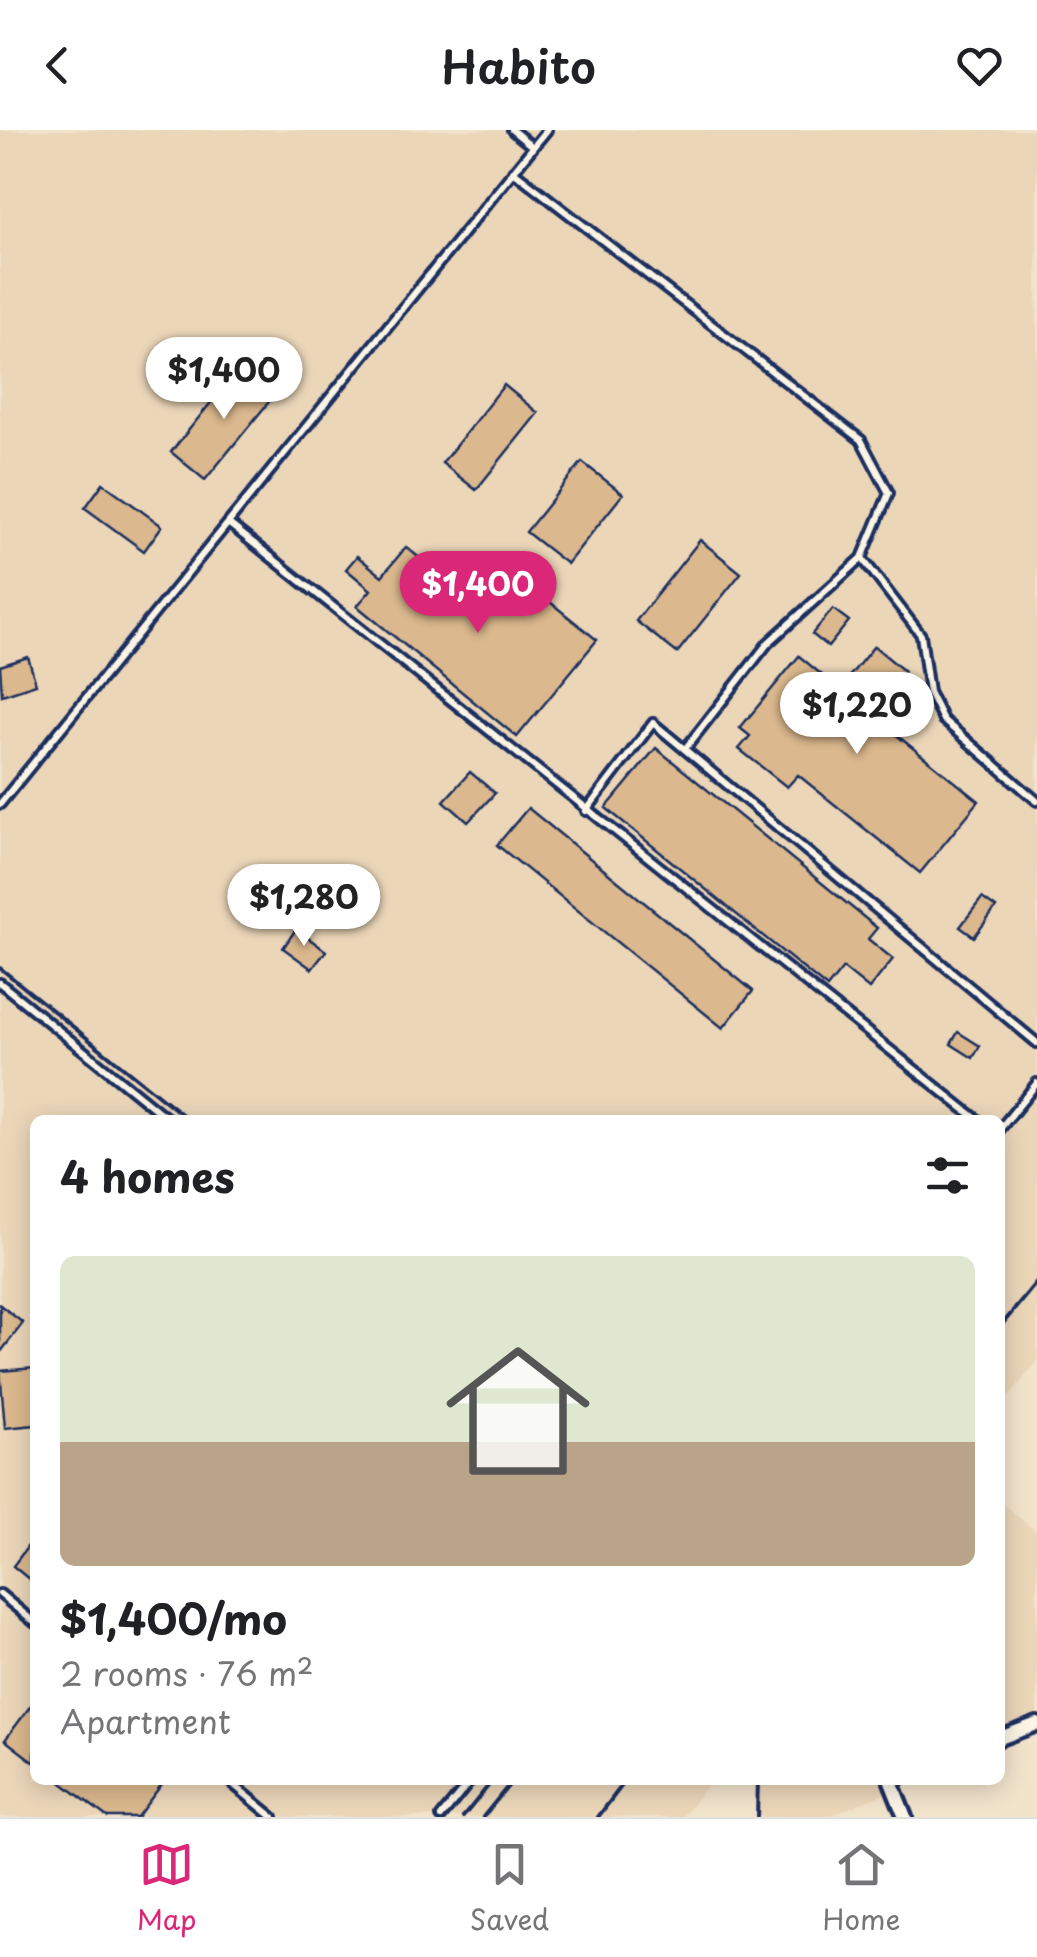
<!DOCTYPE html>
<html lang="en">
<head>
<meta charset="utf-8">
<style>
  :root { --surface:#fff; --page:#f6f6f6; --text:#202124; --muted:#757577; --line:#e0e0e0; --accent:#db2777 }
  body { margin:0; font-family:"Playpen Sans",sans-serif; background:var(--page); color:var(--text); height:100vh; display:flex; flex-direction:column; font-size:38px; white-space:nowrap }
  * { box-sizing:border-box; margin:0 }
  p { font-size:32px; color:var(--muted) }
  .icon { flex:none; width:55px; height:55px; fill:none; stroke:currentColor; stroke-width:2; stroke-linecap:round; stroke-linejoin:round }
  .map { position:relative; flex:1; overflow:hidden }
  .details { position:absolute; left:30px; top:985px; width:975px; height:670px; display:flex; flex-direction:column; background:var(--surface); border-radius:15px; box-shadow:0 5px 25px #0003 }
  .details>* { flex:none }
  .price { position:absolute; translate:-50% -85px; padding:0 22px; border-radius:35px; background:#fff; color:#222; font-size:32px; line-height:65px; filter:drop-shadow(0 2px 5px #0008) }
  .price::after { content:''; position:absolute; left:50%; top:60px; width:30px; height:22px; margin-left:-15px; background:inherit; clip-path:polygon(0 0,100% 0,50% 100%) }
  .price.active { background:var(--accent); color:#fff }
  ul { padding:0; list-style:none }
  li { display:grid; align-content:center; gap:20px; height:530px; padding:0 30px }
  li span { display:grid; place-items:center; height:310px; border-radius:15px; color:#555 }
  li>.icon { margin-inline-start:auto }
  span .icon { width:180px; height:180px; fill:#fffc; stroke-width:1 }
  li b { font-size:42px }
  h2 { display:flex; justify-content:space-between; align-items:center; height:120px; padding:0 30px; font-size:42px }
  header { display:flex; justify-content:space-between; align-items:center; height:130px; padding:0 30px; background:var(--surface); font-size:45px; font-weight:600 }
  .dock { display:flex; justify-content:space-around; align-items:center; height:140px; border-top:2px solid var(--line); background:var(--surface); font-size:28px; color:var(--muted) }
  .dock a { display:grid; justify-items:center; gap:5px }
  .dock .active { color:var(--accent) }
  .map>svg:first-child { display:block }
</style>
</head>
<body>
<header><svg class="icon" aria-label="back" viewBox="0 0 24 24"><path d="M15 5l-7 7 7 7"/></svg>Habito<svg class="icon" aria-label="heart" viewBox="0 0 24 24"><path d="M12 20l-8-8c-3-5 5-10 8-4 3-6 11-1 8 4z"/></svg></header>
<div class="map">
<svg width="1037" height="1687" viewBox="0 0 1037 1687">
  <rect width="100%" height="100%" fill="#f2e3cb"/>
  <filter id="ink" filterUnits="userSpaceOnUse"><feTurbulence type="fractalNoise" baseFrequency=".01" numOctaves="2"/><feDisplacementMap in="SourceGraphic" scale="20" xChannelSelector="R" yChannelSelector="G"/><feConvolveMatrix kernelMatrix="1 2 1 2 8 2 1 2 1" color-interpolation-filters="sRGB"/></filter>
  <g filter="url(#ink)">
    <path fill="#ebd6b8" d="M0 0H1037V1231L1000 1278V990H35V1650H711L683 1687H0Z
      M1000 1372 1037 1402V1594L1000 1612Z
      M758 1650H917L827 1687H757Z"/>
    <path fill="#dbb88d" stroke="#1b2f5e" stroke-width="2.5" d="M242 234 277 262 205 350 171 322Z
      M504 255 538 283 476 360 442 333Z
      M582 332 623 364 567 434 526 402Z
      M103 353 162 396 144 421 85 378Z
      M700 410 741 443 677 523 636 491Z
      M406 417 484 480 514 443 597 510 517 607 357 476 371 460 346 439 357 426 382 446Z
      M833 479 849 491 828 517 812 504Z
      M874 516 904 541 869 583 979 671 920 743 798 645 787 657 739 619 750 606 740 598 799 526 839 559Z
      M28 527 36 554 2 565 0 536Z
      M656 618 877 798 868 809 893 829 869 859 843 838 827 858 606 678Z
      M470 642 495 663 468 692 444 671Z
      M528 678 753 861 723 898 497 715Z
      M982 768 996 778 974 807 960 797Z
      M296 799 326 821 312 839 283 818Z
      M958 902 980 916 973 928 951 914Z
      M0 1175 23 1193 0 1223Z
      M35 1238V1295L5 1298 0 1241Z
      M28 1416 35 1421V1454L13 1436Z
      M35 1570V1633L5 1610Z
      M58 1650H165L137 1687H107Z"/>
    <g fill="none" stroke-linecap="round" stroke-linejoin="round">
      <g stroke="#1b2f5e" stroke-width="14">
        <path id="lane" d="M512 0 533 17
          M513 41 861 310 889 363 862 428 768 513 685 619
          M228 393 978 990
          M862 428 921 505 929 562 943 590 1037 671
          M0 674 547 0
          M586 681 653 593 1037 913
          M0 853 169 990
          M1000 999 1037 953
          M0 1464 35 1493
          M228 1650 273 1687
          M441 1687 471 1650"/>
      </g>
      <g stroke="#1b2f5e" stroke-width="20">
        <path id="street" d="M1000 1608 1037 1594
          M896 1650 891 1652 905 1687"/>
      </g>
      <use href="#lane" stroke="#fcf5e5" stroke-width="6"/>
      <use href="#street" stroke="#fcf5e5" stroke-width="12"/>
      <path stroke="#1b2f5e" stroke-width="4" d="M0 838 189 990
        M1000 1197 1037 1152
        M463 1687 493 1650
        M483 1687 513 1650
        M598 1687 626 1650
        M757 1687 758 1650"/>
    </g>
  </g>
</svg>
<b class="price" style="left:224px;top:292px">$1,400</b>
<b class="price active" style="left:478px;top:506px">$1,400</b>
<b class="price" style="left:857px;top:627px">$1,220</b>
<b class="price" style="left:304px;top:819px">$1,280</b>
<section class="details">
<h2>4 homes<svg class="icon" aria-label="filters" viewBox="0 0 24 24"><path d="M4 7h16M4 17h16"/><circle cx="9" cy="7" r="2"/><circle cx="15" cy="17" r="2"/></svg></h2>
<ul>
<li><span style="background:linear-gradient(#dfe7d0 60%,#b9a48a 0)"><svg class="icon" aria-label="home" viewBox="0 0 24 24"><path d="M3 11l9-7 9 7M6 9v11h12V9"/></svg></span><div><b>$1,400/mo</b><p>2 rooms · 76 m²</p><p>Apartment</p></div></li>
</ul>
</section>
</div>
<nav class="dock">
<a class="active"><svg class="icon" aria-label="map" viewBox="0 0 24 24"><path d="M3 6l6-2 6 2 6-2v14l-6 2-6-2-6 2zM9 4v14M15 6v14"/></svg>Map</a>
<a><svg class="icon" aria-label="saved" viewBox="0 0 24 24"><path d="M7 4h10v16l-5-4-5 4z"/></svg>Saved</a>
<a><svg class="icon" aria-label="home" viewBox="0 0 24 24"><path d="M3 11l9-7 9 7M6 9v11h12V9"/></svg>Home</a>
</nav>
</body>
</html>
